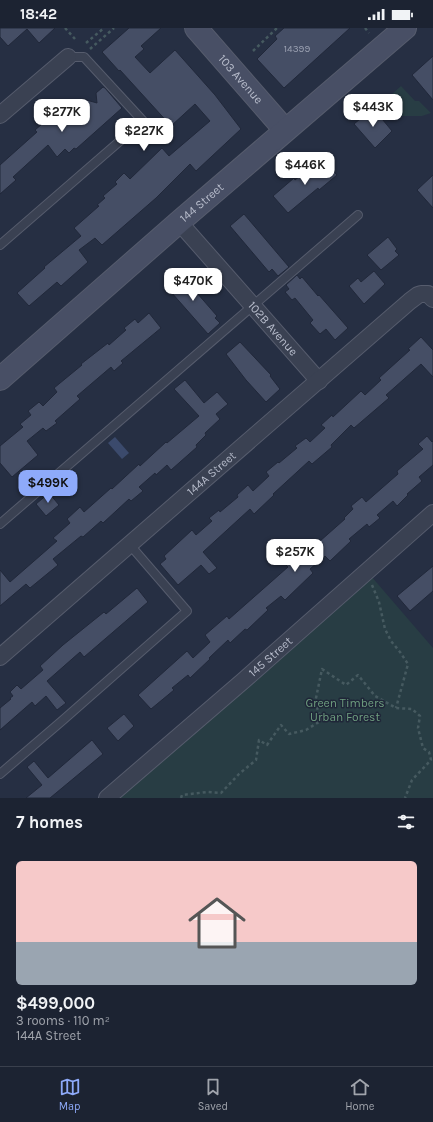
<!DOCTYPE html>
<html lang="en">
<head>
<meta charset="utf-8">
<style>
  :root { --surface:#1c2332; --page:#252b3a; --text:#f1f3f6; --muted:#a0a4ac; --line:#3a404d; --accent:#8eaafa }
  body { margin:0; font-family:Karla,sans-serif; background:var(--page); color:var(--text); height:100vh; display:flex; flex-direction:column; font-size:15px; white-space:nowrap }
  * { box-sizing:border-box; margin:0 }
  p { font-size:13px; color:var(--muted) }
  .icon { flex:none; width:22px; height:22px; fill:none; stroke:currentColor; stroke-width:2; stroke-linecap:round; stroke-linejoin:round }
  .map { position:relative; height:770px; overflow:hidden }
  .drawer { display:flex; flex-direction:column; background:var(--surface); flex:1 }
  .drawer>* { flex:none }
  .price { position:absolute; translate:-50% -34px; padding:0 9px; border-radius:8px; background:#fff; color:#222; font-size:13px; line-height:26px; filter:drop-shadow(0 1px 2px #0008) }
  .price::after { content:''; position:absolute; left:50%; top:24px; width:12px; height:9px; margin-left:-6px; background:inherit; clip-path:polygon(0 0,100% 0,50% 100%) }
  .price.current { background:var(--accent); color:#111 }
  ul { padding:0; list-style:none }
  li { display:grid; align-content:center; gap:8px; height:212px; padding:0 16px }
  li+li { border-top:1px solid var(--line) }
  li span { display:grid; place-items:center; height:124px; border-radius:6px; color:#555 }
  li>.icon { margin-inline-start:auto }
  span .icon { width:72px; height:72px; fill:#fffc; stroke-width:1 }
  li b { font-size:17px }
  h2 { display:flex; justify-content:space-between; align-items:center; height:48px; padding:0 16px; font-size:17px }
  .status { display:flex; justify-content:space-between; align-items:center; height:28px; padding:0 20px; background:var(--surface); direction:ltr }
  .status svg { height:11px; fill:currentColor }
  .tab-bar { display:flex; justify-content:space-around; align-items:center; height:56px; border-top:1px solid var(--line); background:var(--surface); font-size:11px; color:var(--muted) }
  .tab-bar a { display:grid; justify-items:center; gap:2px }
  .tab-bar .current { color:var(--accent) }
  .map>svg:first-child { display:block }
</style>
</head>
<body>
<div class="status"><b>18:42</b><svg viewBox="0 0 49 12"><path d="M0 12V9h3v3zM5 12V6h3v6zM10 12V3h3v9zM15 12V0h3v12zM26 1h20v11H26zM47 4h2v5h-2z"/></svg></div>
<div class="map">
<svg width="433" height="770" viewBox="0 0 433 770">
  <rect width="100%" height="100%" fill="#262f43"/>
  <path fill="#283d44" d="M401 58 415 73H419L431 85 422 88H394L383 74Z
    M371 548 433 620V770H104Z"/>
  <path fill="#3b4a6c" d="M115 409 129 425 122 431 108 415Z"/>
  <path fill="#454e65" stroke="#21283a" d="M0 0H55L39 15 27 1 8 18 0 9Z
    M129 0H161L141 18 144 21 135 29 150 45 175 22 215 67 241 101 196 143 190 136 156 170 102 217 95 210 79 222 88 234 61 258 57 254 29 278 17 265 45 240 44 239 81 208 74 200 99 178 97 177 105 170 103 168 117 156 115 154 124 145 130 151 162 120 169 128 210 93 195 76 171 98 120 42 119 43 102 24Z
    M284 0H350L284 60 257 31 277 11 275 8Z
    M433 28V72L412 47Z
    M103 59 105 60 122 80 76 121 74 120 69 125 65 121 57 129 48 117 13 149 16 152 0 166V137L37 104 35 102 49 90 50 92 65 78 67 81 83 71 97 75 96 65Z
    M373 80 392 103 375 120 354 96Z
    M319 133 322 136 325 134 337 147 319 162 318 160 288 185 273 168 294 150 295 152Z
    M433 147V180L417 162Z
    M244 186 289 239 278 248 272 241 269 244 230 198Z
    M388 209 397 221 395 223 399 227 381 242 367 227Z
    M178 243 187 254 190 252 200 263 197 265 217 288 215 290 220 295 208 306 164 256Z
    M374 243 385 256 364 276 349 258 358 250 361 254Z
    M297 247 300 251 302 249 318 268 319 267 348 300 335 312 326 301 320 306 310 295 313 292 295 270 292 272 285 264 289 261 286 257Z
    M149 285 161 300 121 333 123 335 114 343 111 339 77 368 80 371 55 393 57 395 46 403 43 400 27 413 38 427 12 449 0 435V418L23 399 20 396 31 387 28 383 39 374 43 378 57 364 54 360 82 337 81 336 108 315 109 317 126 302 124 300 135 291 138 295Z
    M421 309 433 322V349L421 336 386 367 389 370 354 400 351 397 331 417 332 419 312 436 309 433 273 466 274 467 254 486 250 481 203 524 217 540 209 546 201 537 178 557 160 536 166 531 164 528 192 502 196 507 212 493 209 490 219 482 220 484 238 469 237 467 248 457 253 463 269 448 266 444 278 434 279 435 297 420 295 418 306 410 310 414 325 400 321 397 332 387 333 389 361 363 365 367 381 352 379 350 410 322 408 321Z
    M240 314 271 347 270 348 280 361 266 374 246 352 226 326Z
    M185 352 204 375 217 364 228 376 216 386 220 391 205 405 206 407 196 417 197 419 171 442 167 437 156 447 155 445 139 459 143 463 131 473 129 471 103 495 101 493 83 509 81 508 53 531 58 537 30 560 26 556 0 578V542L10 554 57 513 53 510 70 495 67 491 80 479 84 484 111 460 112 461 139 436 140 438 166 414 167 415 199 388 174 361Z
    M427 408 432 414 433 413V437L419 449 422 453 407 466 408 467 397 478 393 473 377 487 380 490 369 499 367 496 349 511 351 513 330 533 325 528 310 541 313 545 285 572 281 568 266 580 268 582 247 602 245 601 230 615 228 612 209 630 210 631 190 650 188 647 172 660 174 662 151 681 138 667 187 623 193 630 210 614 205 607 227 588 229 591 288 539 286 537 308 518 311 521 345 491 344 490 353 481 351 478 362 469 366 474 398 446 397 443 423 421 418 416Z
    M49 465 59 477 46 488 36 476Z
    M433 538V563L410 583 397 568Z
    M137 560 148 574 84 629 80 624 47 653 66 675 57 682 46 668 35 678 32 674 0 702V680L11 671 10 670 13 668 10 664 17 657 21 661 43 642 40 638 63 617 104 584 106 586Z
    M124 686 134 698 118 713 107 700Z
    M92 712 103 726 50 770H26L42 757 27 739 34 733 48 750Z"/>
  <g fill="none" stroke-linecap="round" stroke-linejoin="round">
    <g stroke="#565c6d" stroke-width="10">
      <path id="lane" d="M0 217 143 93 84 29H68
        M0 496 358 187
        M0 746 63 692 187 583 130 517"/>
    </g>
    <g stroke="#565c6d" stroke-width="18">
      <g id="street">
        <path d="M0 87 68 29"/>
        <path id="s1" d="M179 194 319 353"/>
        <path id="s2" d="M0 629 410 273 418 267 421 266H428L433 271"/>
        <path id="s3" d="M107 770 243 653 433 485"/>
      </g>
    </g>
    <g stroke="#565c6d" stroke-width="24">
      <g id="secondary">
        <path id="s4" d="M196 0 285 102"/>
        <path id="s5" d="M0 351 179 194 405 0"/>
      </g>
    </g>
    <path stroke="#465a60" stroke-width="2.5" stroke-dasharray="3 3" stroke-linecap="butt" d="M65 0 75 11
      M365 0 369 5
      M86 15 104 0
      M90 21 114 0
      M253 23 277 0
      M372 557 379 574 385 601 391 613 400 624 408 636 396 680
      M181 770 182 767 207 764 221 765 239 746 256 732 259 712 267 717 281 697 289 706 306 702 322 692 315 675 322 641 346 657 358 647 375 668 396 680 412 681 420 688 418 700 423 720 429 724 431 732 412 752 405 770"/>
    <use href="#lane" stroke="#3a4152" stroke-width="8"/>
    <use href="#street" stroke="#3a4152" stroke-width="16"/>
    <use href="#secondary" stroke="#484f65" stroke-width="22"/>
  </g>
  <g text-anchor="middle" dominant-baseline="central" stroke-width="3" stroke-linejoin="round" paint-order="stroke">
    <g font-size="10" fill="#9ba1b2">
      <text x="297" y="21">14399</text>
    </g>
    <g font-size="12" fill="#b8bdcc" stroke="#1f2638">
      <text stroke="none"><textPath href="#s4" startOffset="68">103 Avenue</textPath></text>
      <text stroke="none"><textPath href="#s5" startOffset="268">144 Street</textPath></text>
      <text stroke="none"><textPath href="#s1" startOffset="142">102B Avenue</textPath></text>
      <text stroke="none"><textPath href="#s2" startOffset="280">144A Street</textPath></text>
      <text stroke="none"><textPath href="#s3" startOffset="216">145 Street</textPath></text>
    </g>
    <g font-size="12" fill="#6e9e7f" stroke="#1f2638">
      <text x="345" y="675">Green Timbers<tspan x="345" dy="14">Urban Forest</tspan></text>
    </g>
  </g>
</svg>
<b class="price" style="left:373px;top:100px">$443K</b>
<b class="price" style="left:62px;top:105px">$277K</b>
<b class="price" style="left:144px;top:124px">$227K</b>
<b class="price" style="left:305px;top:158px">$446K</b>
<b class="price" style="left:193px;top:274px">$470K</b>
<b class="price current" style="left:48px;top:476px">$499K</b>
<b class="price" style="left:295px;top:545px">$257K</b>
</div>
<section class="drawer">
<h2>7 homes<svg class="icon" aria-label="filters" viewBox="0 0 24 24"><path d="M4 7h16M4 17h16"/><circle cx="9" cy="7" r="2"/><circle cx="15" cy="17" r="2"/></svg></h2>
<ul>
<li><span style="background:linear-gradient(#f6c9c9 65%,#9aa5b1 0)"><svg class="icon" aria-label="home" viewBox="0 0 24 24"><path d="M3 11l9-7 9 7M6 9v11h12V9"/></svg></span><div><b>$499,000</b><p>3 rooms · 110 m²</p><p>144A Street</p></div></li>
</ul>
</section>
<nav class="tab-bar">
<a class="current"><svg class="icon" aria-label="map" viewBox="0 0 24 24"><path d="M3 6l6-2 6 2 6-2v14l-6 2-6-2-6 2zM9 4v14M15 6v14"/></svg>Map</a>
<a><svg class="icon" aria-label="saved" viewBox="0 0 24 24"><path d="M7 4h10v16l-5-4-5 4z"/></svg>Saved</a>
<a><svg class="icon" aria-label="home" viewBox="0 0 24 24"><path d="M3 11l9-7 9 7M6 9v11h12V9"/></svg>Home</a>
</nav>
</body>
</html>
